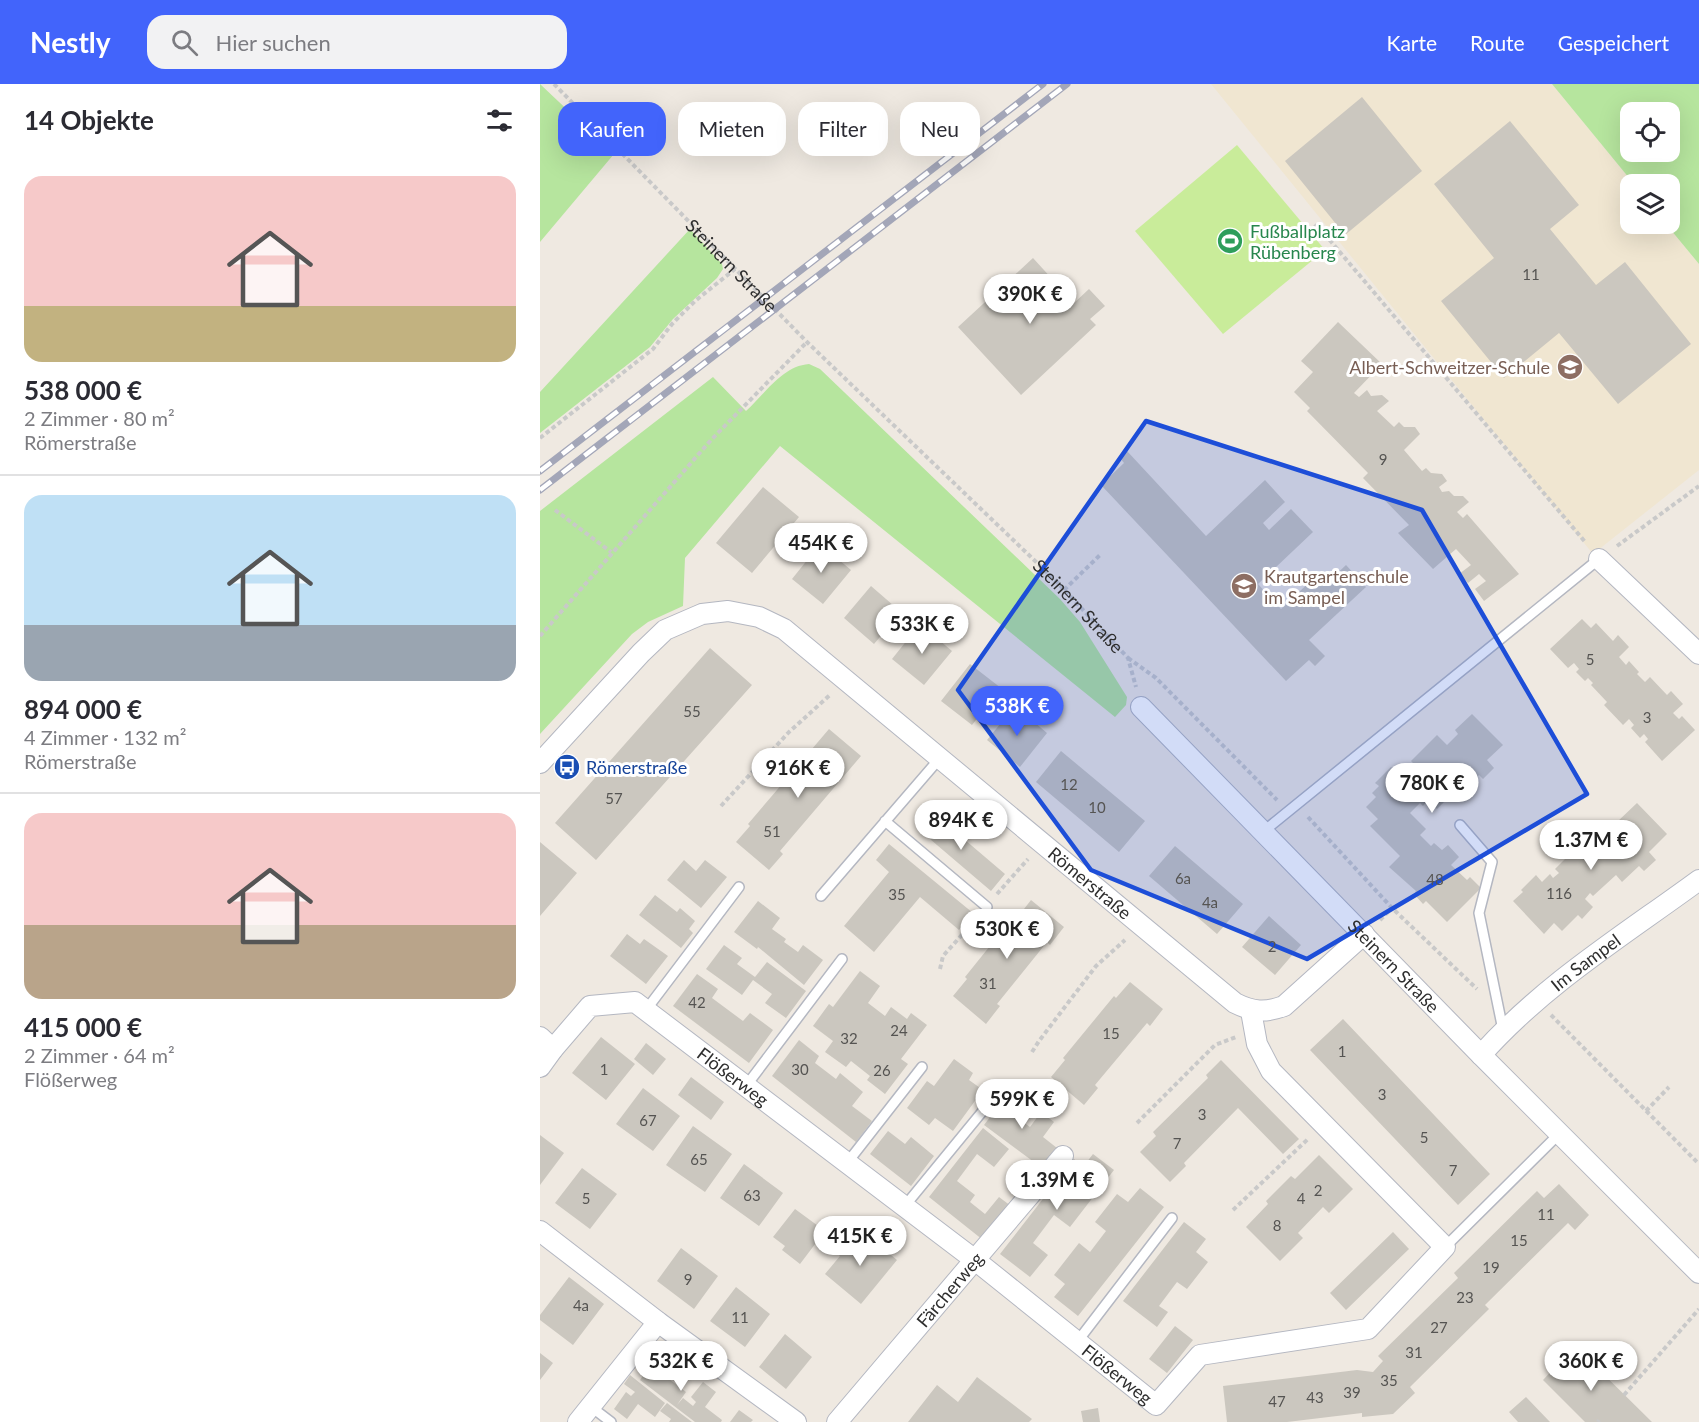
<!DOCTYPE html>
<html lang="de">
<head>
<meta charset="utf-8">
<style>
  :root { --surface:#fff; --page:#f2f2f3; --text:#2b2b33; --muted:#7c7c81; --line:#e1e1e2; --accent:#4264fb }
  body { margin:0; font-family:Lato,sans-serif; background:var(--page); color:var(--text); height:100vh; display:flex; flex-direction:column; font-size:22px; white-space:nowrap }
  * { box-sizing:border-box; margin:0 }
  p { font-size:20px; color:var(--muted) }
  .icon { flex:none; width:33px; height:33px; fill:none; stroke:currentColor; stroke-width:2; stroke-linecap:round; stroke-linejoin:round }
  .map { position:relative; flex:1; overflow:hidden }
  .panel { display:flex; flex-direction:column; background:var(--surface); width:540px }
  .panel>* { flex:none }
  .top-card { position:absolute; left:18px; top:18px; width:570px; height:54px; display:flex; gap:12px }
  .tools { position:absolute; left:1080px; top:18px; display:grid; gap:12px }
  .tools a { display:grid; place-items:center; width:60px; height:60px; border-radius:12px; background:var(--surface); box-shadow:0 6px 24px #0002; font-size:30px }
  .price { position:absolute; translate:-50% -51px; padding:0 14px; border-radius:21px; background:#fff; color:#222; font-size:20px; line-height:39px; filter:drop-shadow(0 2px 3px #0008) }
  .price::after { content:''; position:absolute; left:50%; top:36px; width:18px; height:14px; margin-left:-9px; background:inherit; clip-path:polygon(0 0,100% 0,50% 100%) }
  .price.selected { background:var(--accent); color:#fff }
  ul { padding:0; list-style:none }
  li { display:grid; align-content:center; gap:12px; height:318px; padding:0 24px }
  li+li { border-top:2px solid var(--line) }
  li span { display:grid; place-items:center; height:186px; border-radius:18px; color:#555 }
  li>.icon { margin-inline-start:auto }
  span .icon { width:108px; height:108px; fill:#fffc; stroke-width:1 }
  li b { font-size:26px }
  h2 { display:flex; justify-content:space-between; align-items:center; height:72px; padding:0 24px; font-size:26px }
  .chip { padding:0 21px; border-radius:18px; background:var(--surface); box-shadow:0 6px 24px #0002; font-size:21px; line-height:54px }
  .chip.selected { background:var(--accent); color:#fff }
  header { display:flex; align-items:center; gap:36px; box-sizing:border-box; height:84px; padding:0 30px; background:var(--accent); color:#fff }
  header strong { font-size:28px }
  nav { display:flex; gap:33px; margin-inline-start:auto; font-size:21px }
  .search { width:420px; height:54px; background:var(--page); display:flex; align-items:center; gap:15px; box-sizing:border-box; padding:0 21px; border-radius:18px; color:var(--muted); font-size:22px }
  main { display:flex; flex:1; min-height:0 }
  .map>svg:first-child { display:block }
</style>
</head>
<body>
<header>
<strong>Nestly</strong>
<div class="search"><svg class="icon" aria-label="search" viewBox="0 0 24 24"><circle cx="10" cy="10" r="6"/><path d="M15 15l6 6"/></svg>Hier suchen</div>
<nav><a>Karte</a><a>Route</a><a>Gespeichert</a></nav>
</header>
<main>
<section class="panel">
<h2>14 Objekte<svg class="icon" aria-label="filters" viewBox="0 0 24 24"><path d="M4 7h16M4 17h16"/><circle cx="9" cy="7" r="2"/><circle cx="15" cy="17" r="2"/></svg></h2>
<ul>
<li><span style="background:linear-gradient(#f6c9c9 70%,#c2b280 0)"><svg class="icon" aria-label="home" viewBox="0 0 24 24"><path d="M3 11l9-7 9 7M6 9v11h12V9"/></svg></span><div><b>538 000 €</b><p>2 Zimmer · 80 m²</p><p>Römerstraße</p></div></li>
<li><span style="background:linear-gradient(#bfe0f5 70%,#9aa5b1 0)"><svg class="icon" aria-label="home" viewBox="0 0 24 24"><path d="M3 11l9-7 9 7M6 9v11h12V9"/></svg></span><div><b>894 000 €</b><p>4 Zimmer · 132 m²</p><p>Römerstraße</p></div></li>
<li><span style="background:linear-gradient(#f6c9c9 60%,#b9a48a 0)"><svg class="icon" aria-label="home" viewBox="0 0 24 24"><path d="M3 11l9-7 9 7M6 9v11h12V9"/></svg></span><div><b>415 000 €</b><p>2 Zimmer · 64 m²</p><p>Flößerweg</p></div></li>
</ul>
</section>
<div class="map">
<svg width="1159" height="1338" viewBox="0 0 1159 1338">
  <rect width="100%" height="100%" fill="#efe9e1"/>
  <path fill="#f0e6d1" d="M671 0H1012L1094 100H1090V140H1126L1159 180V386L1053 470Z"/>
  <path fill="#b6e59e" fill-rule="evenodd" d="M0 0 74 70 0 158Z
    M1012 0H1159V180L1126 140H1130V100H1094ZM1130 28V68H1090V28Z
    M150 145 182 180 183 185 177 194 133 235 110 263 0 349V308Z
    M269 280 280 285 520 515 540 538 587 613 586 621 575 633 240 362 145 474 143 522 108 538 92 550 0 650V427L173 293 206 327C225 310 242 282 269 280Z"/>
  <path fill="#c9ec9a" d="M697 61 785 166 683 250 595 147Z"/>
  <path fill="#cbc7bf" d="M822 13 882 87 805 151 745 77Z
    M970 37 1039 121 1010 145 1056 201 1085 178 1151 260 1078 320 1019 249 964 294 901 217 954 174 894 100Z
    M493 174 534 219 549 205 565 222 550 235 556 241 481 311 418 243Z
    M798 238 842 280 814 309 819 313 827 306 831 312 842 311 849 317 837 327 854 343 859 338 864 343H875L880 350 864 366 882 387 886 384 891 389 902 390 907 397 899 403 902 408 909 407 914 412H923L929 418 917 428 923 434 927 430 979 490 944 517 935 505 946 497 939 490 928 499 919 490 931 481 916 465 893 485 858 449 869 441 823 394 828 389 767 327 770 324 754 308 773 288 761 277Z
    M587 367 666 452 725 396 745 418 723 439 729 446 751 425 773 448 718 500 741 525 776 492 785 501 806 481 826 503 769 556 785 572 775 582 769 576 746 597 561 401 584 379 580 374Z
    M223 403 259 433 212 489 176 459Z
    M280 460 311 486 283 520 252 495Z
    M331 502 361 528 334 560 304 534Z
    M1042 535 1051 544 1056 539 1073 557 1078 551 1089 563 1079 573 1086 581 1089 577 1099 588 1097 590 1105 598 1110 593 1127 611 1131 607 1143 620 1133 629 1139 635 1142 632 1155 646 1122 677 1105 658 1108 655 1104 650 1100 654 1091 644 1094 641 1089 635 1083 641 1064 621 1067 618 1051 601 1053 599 1048 594 1045 597 1036 588 1039 585 1034 579 1028 584 1010 565Z
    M380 540 412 567 384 601 352 575Z
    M170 564 212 601 56 776 15 739Z
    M430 580 461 604 432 641 401 617Z
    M475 622 507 649 480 683 447 656Z
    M932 630 963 661 947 676 954 684 943 695 939 691 922 707 913 699 903 709 908 714 897 725 888 716 883 722 880 719 870 729 886 745 880 751 891 762 894 759 902 766 908 761 919 773 911 781 927 796 930 793 941 804 907 838 886 817 883 820 874 810 876 807 849 783 860 772 830 742 838 735 826 723 836 713 832 709 839 702 835 699 851 683 858 690 862 687 866 691 876 682 871 677 897 651 907 661 918 650 915 646Z
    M289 645 321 672 240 767 243 770 229 786 196 758 210 742 208 740Z
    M521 667 605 737 579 768 496 698Z
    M1097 719 1127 750 1109 768 1116 776 1104 787 1099 782 1082 798 1076 791 1053 812 1050 809 1045 815 1053 823 1042 835 1038 831 1022 847 1014 839 1004 850 973 817 983 808 981 806 996 791 1002 798 1010 790 1013 794 1019 789 1015 785 1032 768 1035 771 1046 760 1044 758 1060 742 1066 749 1073 743 1076 746 1081 741 1077 738Z
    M391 727 465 790 451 807 377 744Z
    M0 758 37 789 0 832Z
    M349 760 433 829 419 846 380 813 334 868 304 842 349 788 336 776Z
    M635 762 703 820 677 850 609 792Z
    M144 776 156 787 165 776 187 793 161 824 127 796Z
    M115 811 137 828 140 824 155 837 149 845 153 849 141 864 99 831Z
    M491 816 524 843 510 861 507 858 457 920 460 922 446 940 413 912 427 895 425 893 474 832 477 834Z
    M218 817 240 834 232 845 246 855 244 858 258 868 263 861 283 876 264 901 218 863 217 865 194 848Z
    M729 832 761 861 735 891 702 863Z
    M87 850 100 860 104 855 128 872 106 900 70 872Z
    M184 861 202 874 197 880 215 893 227 878 266 907 246 934 225 919 232 910 213 896 202 911 166 885Z
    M320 887 340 902 328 919 345 932 351 923 367 935 371 929 387 941 361 975 368 980 345 1010 327 996 330 992 311 977 306 983 285 968 293 957 273 942 289 920 293 923Z
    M157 890 178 905 172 914 203 937 210 929 233 946 209 979 133 922Z
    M590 898 623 925 610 942 607 939 555 1001 558 1004 544 1021 511 993 525 976 523 974 574 912 576 914Z
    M803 935 950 1090 918 1121 770 966Z
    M61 953 95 980 66 1016 32 989Z
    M259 956 279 972 275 979 296 995 300 989 323 1008 312 1022 332 1037 316 1058 232 992Z
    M106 959 126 975 113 991 94 975Z
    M414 975 433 989 429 996 443 1006 413 1047 395 1034 389 1041 367 1024 387 997 394 1002Z
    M681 976 759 1055 743 1070 698 1024 644 1079 646 1082 630 1098 600 1068 616 1052 613 1048 668 994 666 991Z
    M151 993 184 1018 171 1036 138 1011Z
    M103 1004 140 1032 113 1067 76 1040Z
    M470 1007 485 1018 475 1032 490 1043 501 1028 514 1038 503 1053 517 1064 502 1084 444 1041Z
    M153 1042 192 1070 165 1108 126 1081Z
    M443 1044 469 1065 454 1083 437 1070 417 1097 435 1111 430 1118 445 1130 459 1113 471 1122 443 1156 389 1113Z
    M348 1047 365 1060 371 1053 394 1072 371 1102 330 1070Z
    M0 1051 24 1069 0 1101Z
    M553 1070 574 1086 530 1143 514 1131 493 1159 508 1171 490 1193 460 1170 534 1075 543 1083Z
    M779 1071 813 1105 789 1129 783 1123 758 1149 763 1154 740 1177 706 1143 728 1120 726 1117 751 1092 755 1095Z
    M204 1080 243 1109 219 1142 180 1114Z
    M42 1084 77 1110 50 1145 15 1119Z
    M1019 1100 1049 1131 1035 1146 1028 1139 945 1221 949 1225 870 1303 875 1309 853 1330 822 1333V1329L747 1338H687L683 1302 817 1286 833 1288 843 1277 838 1272 918 1194 914 1189 997 1107 1004 1114Z
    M600 1104 624 1123 538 1232 514 1213 525 1200 514 1191 539 1159 550 1168 566 1147 555 1138 577 1110 588 1118Z
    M255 1125 285 1147 260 1180 242 1166 245 1162 233 1153Z
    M644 1138 666 1155 656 1168 668 1178 647 1205 637 1198 619 1222 628 1228 617 1243 583 1217Z
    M853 1148 869 1165 806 1226 790 1209Z
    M316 1151 326 1160 331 1154 357 1176 321 1220 285 1190 300 1172 295 1168 304 1157 308 1161Z
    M141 1164 178 1192 154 1225 117 1197Z
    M29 1193 64 1220 33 1261 0 1236V1231Z
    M196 1203 230 1230 205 1263 170 1237Z
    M635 1242 653 1256 627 1289 609 1275Z
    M245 1250 272 1273 246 1305 219 1283Z
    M1035 1262 1112 1338H1045L1003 1296Z
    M0 1269 13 1279 0 1296Z
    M127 1270 140 1280 129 1295 146 1308 137 1321 143 1314 153 1322 156 1318 151 1313 163 1298 176 1308 165 1323 182 1336 181 1338H155L100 1296 107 1286 117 1294 120 1290 115 1286Z
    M90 1291 125 1319 115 1333 98 1320 87 1335 74 1325 86 1308 91 1312 95 1308 84 1300Z
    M437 1293 492 1335 489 1338H368L397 1301 418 1318Z
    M986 1313 1010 1338H978L969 1328Z
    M127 1319 152 1338H129L131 1335 120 1327Z
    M558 1324 560 1338H543L541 1327Z
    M199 1326 213 1336 211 1338H190Z"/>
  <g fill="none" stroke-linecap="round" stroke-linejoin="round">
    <g stroke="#b4b7c1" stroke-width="12">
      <path id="service" d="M345 737 447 823
        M920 741 952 778 939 829 963 946
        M724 747 1059 475
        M281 812 400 674
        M106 926 199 803
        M206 1002 302 875
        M307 1079 382 983
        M364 1123 451 1017
        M905 1163 1019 1050
        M537 1258 632 1134
        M50 1322 71 1338"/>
    </g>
    <g stroke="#b4b7c1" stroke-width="22">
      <g id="minor">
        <path d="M1059 475 1159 570"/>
        <path id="s2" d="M601 623 941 971 1159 1189"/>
        <path id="s3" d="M0 679 101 569 125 546 162 530 188 527 219 533 244 545 695 919C713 928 725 929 744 922L824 850"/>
        <path d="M0 953 13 965 0 983"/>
        <path id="s4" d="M13 965 50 922 95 918 435 1176 616 1321 660 1271 828 1245 905 1163 731 987 717 960 711 927"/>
        <path id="s5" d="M941 971C1003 901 1084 851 1159 796"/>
        <path d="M0 1147 118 1238 256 1338"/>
        <path d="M38 1338 118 1238"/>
        <path id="s6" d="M297 1338 523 1072"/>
      </g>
    </g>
    <g stroke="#c9c9c9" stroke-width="4" stroke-dasharray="4.5 3" stroke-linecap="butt">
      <path id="s1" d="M14 0 267 258 517 498 588 574 596 603"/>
      <path d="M769 148 777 141 1046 459"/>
      <path d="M0 354 113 265 132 240 155 217 195 185"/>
      <path d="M15 426 71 468"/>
      <path d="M1077 462 1159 402"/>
      <path d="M524 506 560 471"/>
      <path d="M0 552 171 356 267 258"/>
      <path d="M588 574 616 594 737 716"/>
      <path d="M181 722 249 648 290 611"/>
      <path d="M768 733 852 824 937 905"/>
      <path d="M457 810 488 775"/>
      <path d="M840 836 852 824"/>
      <path d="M400 885 403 872 437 834"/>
      <path d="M1011 931 1159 1080"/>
      <path d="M492 968 499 957 556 882 585 856"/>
      <path d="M1106 1027 1129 1003"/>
      <path d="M597 1039 675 961 696 953"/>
      <path d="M693 1126 768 1055"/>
      <path d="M1084 1311 1159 1225"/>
      <path d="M1058 1338 1059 1336"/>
    </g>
    <use href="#service" stroke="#fff" stroke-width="9"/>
    <use href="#minor" stroke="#fff" stroke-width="20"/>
    <g stroke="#a3a6b8" stroke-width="7">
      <path id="rail" d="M0 387 503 0
        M0 406 527 0"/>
    </g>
    <use href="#rail" stroke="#fff" stroke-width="4.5" stroke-dasharray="14" stroke-linecap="butt"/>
  </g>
  <path fill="#1d4ed8" fill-opacity="0.2" stroke="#1d4ed8" stroke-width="4.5" stroke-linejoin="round" d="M606 337 882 426 1047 710 767 875 551 786 418 606Z"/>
  <defs>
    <g id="stadium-disc" transform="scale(1.35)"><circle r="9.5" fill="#2e9e5b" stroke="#fff"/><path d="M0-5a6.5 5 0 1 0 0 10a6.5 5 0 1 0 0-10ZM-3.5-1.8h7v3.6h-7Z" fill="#fff"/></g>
    <g id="school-disc" transform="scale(1.35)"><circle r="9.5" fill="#8d6e63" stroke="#fff"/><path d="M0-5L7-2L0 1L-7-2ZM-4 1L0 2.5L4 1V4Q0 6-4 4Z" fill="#fff"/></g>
    <g id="bus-disc" transform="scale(1.35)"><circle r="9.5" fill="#1a4fb4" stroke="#fff"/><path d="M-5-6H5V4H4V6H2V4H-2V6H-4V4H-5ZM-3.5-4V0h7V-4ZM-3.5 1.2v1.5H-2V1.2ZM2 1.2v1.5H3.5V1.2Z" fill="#fff"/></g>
  </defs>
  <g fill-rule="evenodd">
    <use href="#stadium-disc" x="690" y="157"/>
    <use href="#school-disc" x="1030" y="283"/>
    <use href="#school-disc" x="704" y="502"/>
    <use href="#bus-disc" x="27" y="683"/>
  </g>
  <g text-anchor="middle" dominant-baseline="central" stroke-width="6" stroke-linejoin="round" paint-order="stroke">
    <g font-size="15" fill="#555452">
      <text x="991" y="190">11</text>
      <text x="843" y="375">9</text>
      <text x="1050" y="575">5</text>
      <text x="152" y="627">55</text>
      <text x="1107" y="633">3</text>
      <text x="529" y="700">12</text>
      <text x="74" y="714">57</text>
      <text x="557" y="723">10</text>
      <text x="232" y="747">51</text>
      <text x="643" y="794">6a</text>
      <text x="895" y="795">48</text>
      <text x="1019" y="809">116</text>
      <text x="357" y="810">35</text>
      <text x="670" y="818">4a</text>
      <text x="732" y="862">2</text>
      <text x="448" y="899">31</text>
      <text x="157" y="918">42</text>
      <text x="359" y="946">24</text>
      <text x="571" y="949">15</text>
      <text x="309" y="954">32</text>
      <text x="802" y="967">1</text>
      <text x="64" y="985">1</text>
      <text x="260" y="985">30</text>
      <text x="342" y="986">26</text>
      <text x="842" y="1010">3</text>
      <text x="662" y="1030">3</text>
      <text x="108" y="1036">67</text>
      <text x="884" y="1053">5</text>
      <text x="637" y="1059">7</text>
      <text x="159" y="1075">65</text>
      <text x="913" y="1086">7</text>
      <text x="778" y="1106">2</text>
      <text x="212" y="1111">63</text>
      <text x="46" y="1114">5</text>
      <text x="761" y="1114">4</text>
      <text x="1006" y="1130">11</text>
      <text x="737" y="1141">8</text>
      <text x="979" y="1156">15</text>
      <text x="951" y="1183">19</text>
      <text x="148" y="1195">9</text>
      <text x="925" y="1213">23</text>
      <text x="41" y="1221">4a</text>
      <text x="200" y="1233">11</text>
      <text x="899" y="1243">27</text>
      <text x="874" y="1268">31</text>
      <text x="849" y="1296">35</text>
      <text x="812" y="1308">39</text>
      <text x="775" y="1313">43</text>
      <text x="737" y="1317">47</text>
    </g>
    <g font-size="18" fill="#27864d" stroke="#fff" text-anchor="start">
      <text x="710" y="147">Fußballplatz<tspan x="710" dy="21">Rübenberg</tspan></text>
    </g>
    <g font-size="18" fill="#2e2e2e" stroke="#fff">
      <text stroke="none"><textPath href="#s1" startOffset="254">Steinern Straße</textPath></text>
      <text stroke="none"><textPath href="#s1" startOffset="740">Steinern Straße</textPath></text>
      <text stroke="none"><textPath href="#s3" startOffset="706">Römerstraße</textPath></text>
      <text stroke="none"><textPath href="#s5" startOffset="140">Im Sampel</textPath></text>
      <text stroke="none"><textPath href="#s2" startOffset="362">Steinern Straße</textPath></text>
      <text stroke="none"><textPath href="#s4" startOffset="225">Flößerweg</textPath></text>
      <text stroke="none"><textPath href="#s6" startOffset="174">Färcherweg</textPath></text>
      <text stroke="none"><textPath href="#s4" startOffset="711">Flößerweg</textPath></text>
    </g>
    <g font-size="18" fill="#785e54" stroke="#fff" text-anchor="end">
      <text x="1010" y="283">Albert-Schweitzer-Schule</text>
      <text x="724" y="492" text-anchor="start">Krautgartenschule<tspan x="724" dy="21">im Sampel</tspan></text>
    </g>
    <g font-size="18" fill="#164399" stroke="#fff" text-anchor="start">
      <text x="46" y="683">Römerstraße</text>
    </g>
  </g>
</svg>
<div class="tools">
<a><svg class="icon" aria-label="locate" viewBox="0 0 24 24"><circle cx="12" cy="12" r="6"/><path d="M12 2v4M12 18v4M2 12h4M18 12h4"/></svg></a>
<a><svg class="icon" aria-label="layers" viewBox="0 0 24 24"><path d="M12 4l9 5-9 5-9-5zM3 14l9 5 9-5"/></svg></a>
</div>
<b class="price" style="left:490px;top:241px">390K €</b>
<b class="price" style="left:281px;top:490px">454K €</b>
<b class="price" style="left:382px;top:571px">533K €</b>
<b class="price selected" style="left:477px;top:653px">538K €</b>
<b class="price" style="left:258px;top:715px">916K €</b>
<b class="price" style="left:892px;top:730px">780K €</b>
<b class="price" style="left:421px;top:767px">894K €</b>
<b class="price" style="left:1051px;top:787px">1.37M €</b>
<b class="price" style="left:467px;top:876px">530K €</b>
<b class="price" style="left:482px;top:1046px">599K €</b>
<b class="price" style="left:517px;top:1127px">1.39M €</b>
<b class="price" style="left:320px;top:1183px">415K €</b>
<b class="price" style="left:141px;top:1308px">532K €</b>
<b class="price" style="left:1051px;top:1308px">360K €</b>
<div class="top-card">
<a class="chip selected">Kaufen</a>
<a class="chip">Mieten</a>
<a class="chip">Filter</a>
<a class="chip">Neu</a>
</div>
</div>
</main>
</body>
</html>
